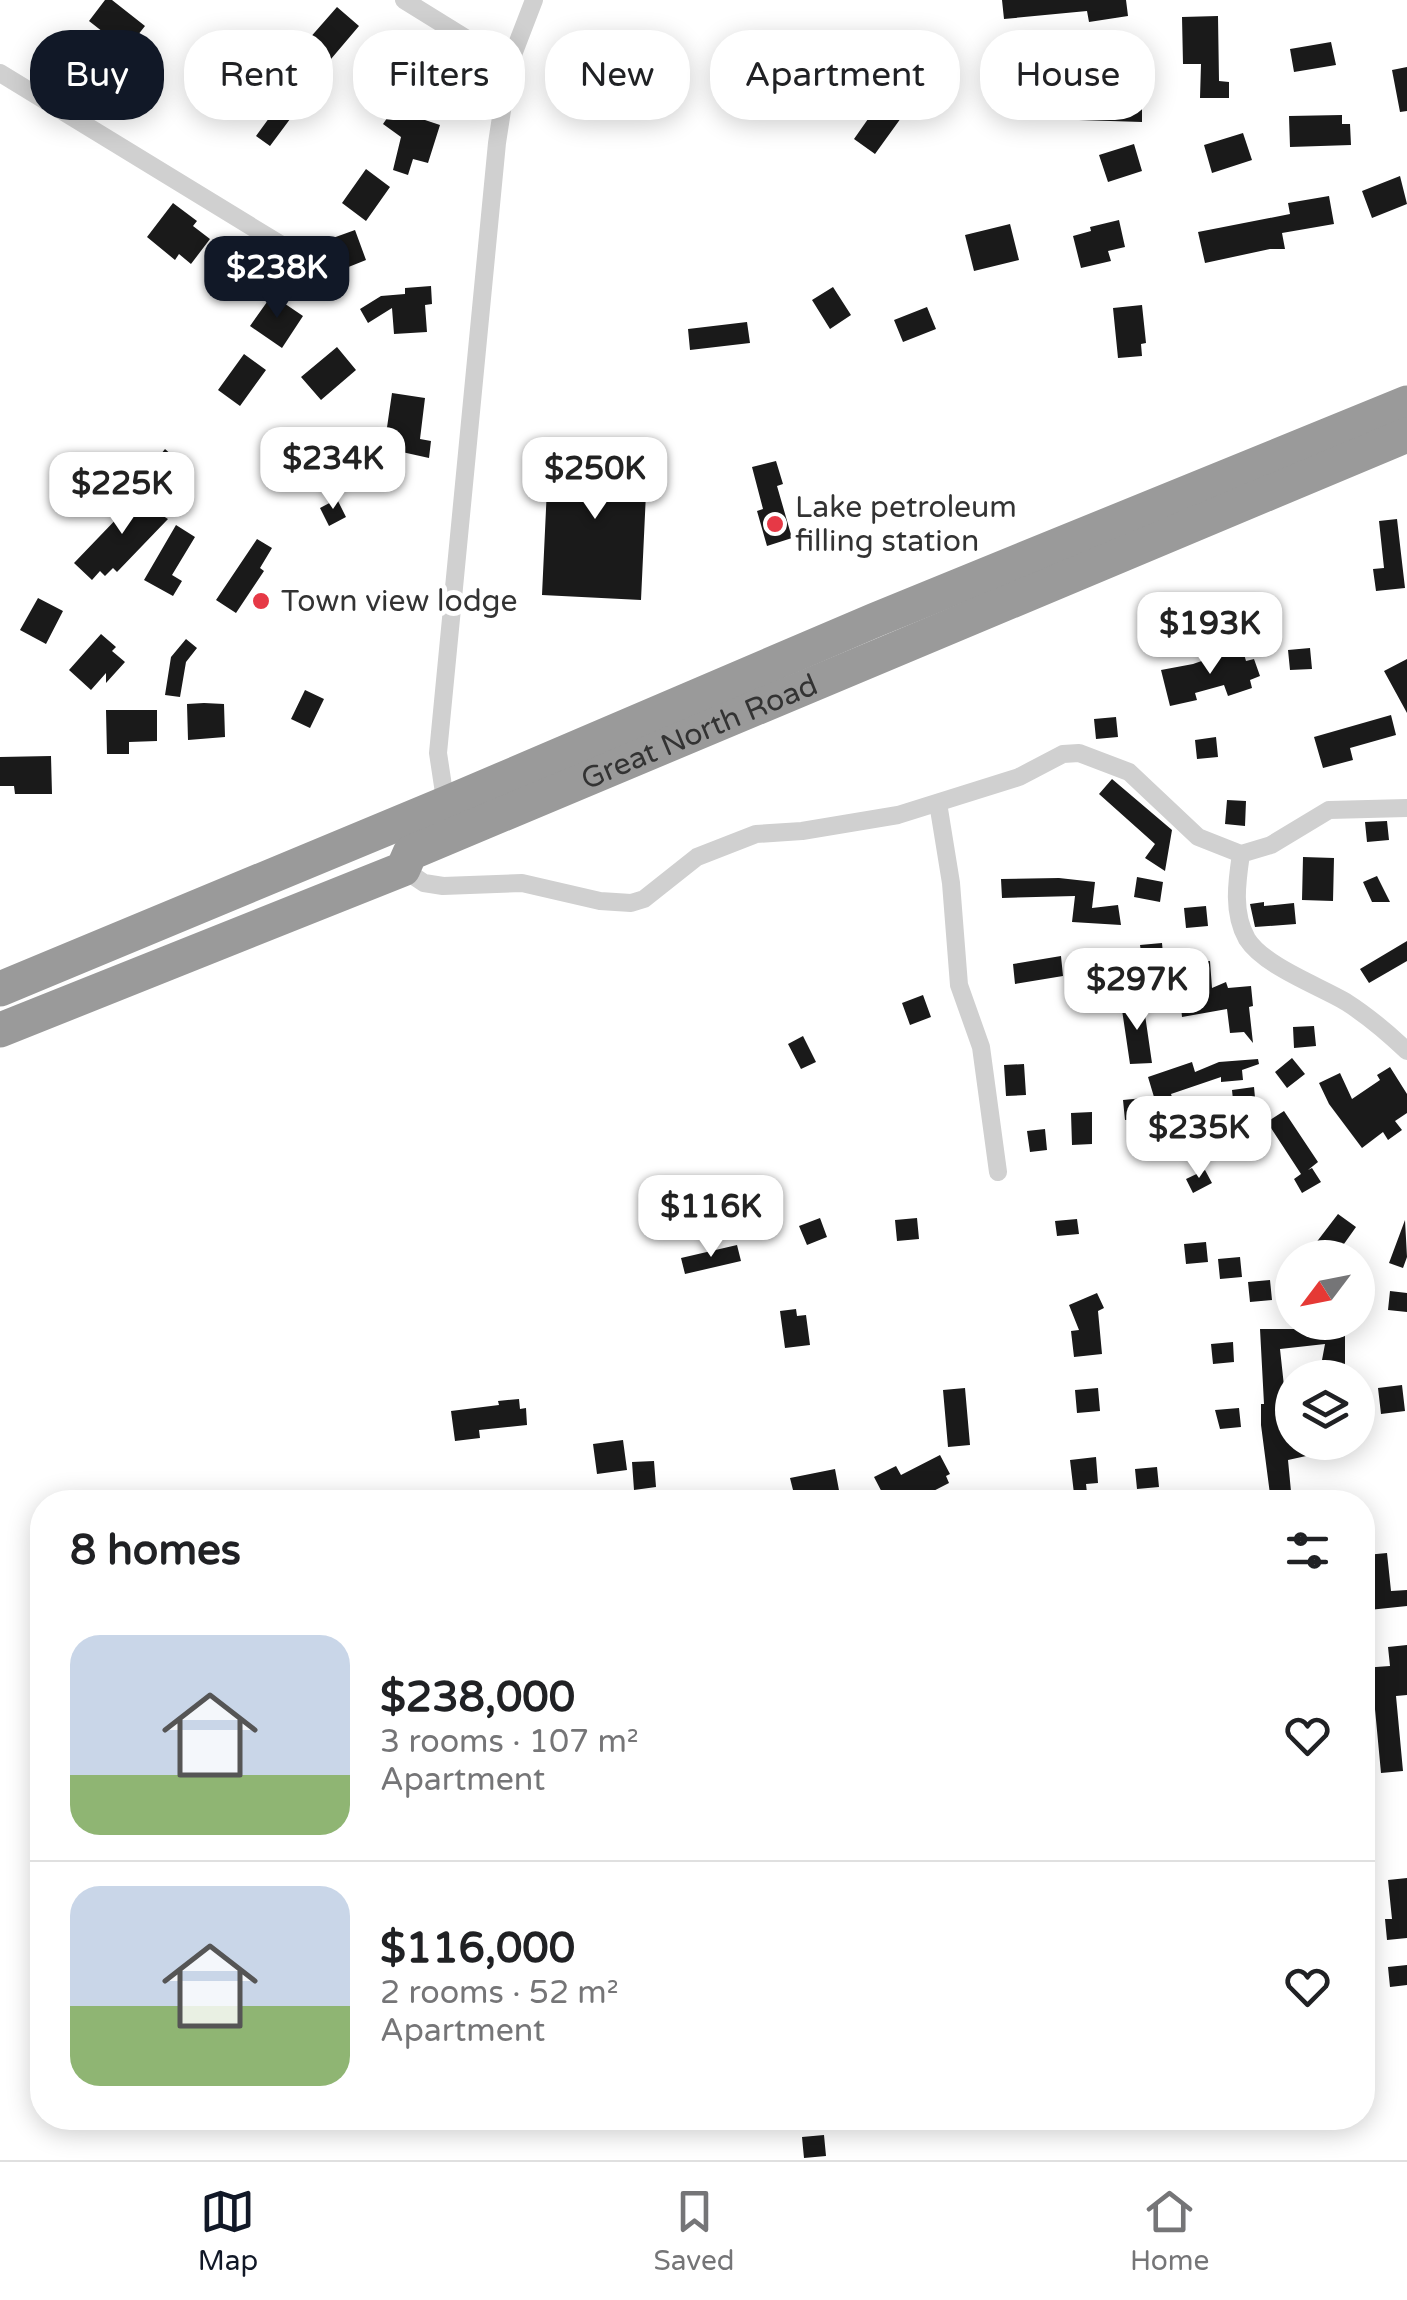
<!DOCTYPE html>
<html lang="en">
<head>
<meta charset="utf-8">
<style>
  :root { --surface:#fff; --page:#f2f2f2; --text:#202124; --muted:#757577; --line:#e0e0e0; --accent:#111827 }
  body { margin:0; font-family:"Varela Round",sans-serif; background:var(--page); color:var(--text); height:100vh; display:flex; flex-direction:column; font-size:38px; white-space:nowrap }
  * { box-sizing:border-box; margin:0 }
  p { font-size:32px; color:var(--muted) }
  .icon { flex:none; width:55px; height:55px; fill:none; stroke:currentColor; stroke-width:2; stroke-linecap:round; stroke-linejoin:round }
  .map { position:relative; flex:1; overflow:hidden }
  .drawer { position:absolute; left:30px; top:1490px; width:1345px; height:640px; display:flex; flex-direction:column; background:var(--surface); border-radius:40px; box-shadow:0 5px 25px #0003 }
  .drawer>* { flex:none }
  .hud { position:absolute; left:30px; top:30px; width:1348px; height:90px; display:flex; gap:20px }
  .needle { width:65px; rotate:238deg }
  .tools { position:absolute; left:1275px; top:1240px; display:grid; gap:20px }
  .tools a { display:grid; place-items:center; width:100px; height:100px; border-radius:50%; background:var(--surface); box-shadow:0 5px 25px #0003; font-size:50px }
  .price { position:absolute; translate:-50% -85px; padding:0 22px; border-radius:20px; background:#fff; color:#222; font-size:32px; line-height:65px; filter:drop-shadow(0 2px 5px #0008) }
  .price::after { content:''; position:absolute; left:50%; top:60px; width:30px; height:22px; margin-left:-15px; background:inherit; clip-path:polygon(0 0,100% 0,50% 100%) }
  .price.on { background:var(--accent); color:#fff }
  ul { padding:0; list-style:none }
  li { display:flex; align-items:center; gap:30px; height:250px; padding:0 40px }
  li+li { border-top:2px solid var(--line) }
  li span { display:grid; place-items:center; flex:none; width:280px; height:200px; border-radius:30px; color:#555 }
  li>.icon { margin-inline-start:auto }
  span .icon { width:120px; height:120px; fill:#fffc; stroke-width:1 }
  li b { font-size:42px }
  h2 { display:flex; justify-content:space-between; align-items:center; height:120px; padding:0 40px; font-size:42px }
  .chip { padding:0 35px; border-radius:40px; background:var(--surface); box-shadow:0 5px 25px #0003; font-size:35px; line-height:90px }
  .chip.on { background:var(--accent); color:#fff }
  .tabs { display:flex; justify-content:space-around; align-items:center; height:140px; border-top:2px solid var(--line); background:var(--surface); font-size:28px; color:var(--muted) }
  .tabs a { display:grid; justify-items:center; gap:5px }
  .tabs .on { color:var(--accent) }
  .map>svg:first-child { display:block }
</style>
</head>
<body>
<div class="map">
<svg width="1407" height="2160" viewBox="0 0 1407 2160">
  <rect width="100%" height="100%" fill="#fff"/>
  <path fill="#1a1a1a" d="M105 0H112L145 26 126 50 89 21Z
    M1002 0H1126L1128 16 1089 22 1087 11 1004 19Z
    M337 7 359 26 331 59 308 40Z
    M1218 16 1219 81 1229 82V98H1200L1201 64H1183L1182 17Z
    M1331 42 1336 65 1294 72 1290 49Z
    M941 46 942 85 898 87 896 48Z
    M1407 67V111L1400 112 1392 70Z
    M423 74 436 80 419 118 440 125 428 163 413 159 408 175 393 170 401 137 383 124 396 105 401 109Z
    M277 90 299 107 270 146 256 136 272 114 264 108Z
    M1079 92 1142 94V122L1079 120Z
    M882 99 901 113V118L875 154 854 139Z
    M1342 115V124H1350L1351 145 1290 147 1289 116Z
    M1243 133 1252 160 1212 173 1204 145Z
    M1134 144 1142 171 1108 182 1099 155Z
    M366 169 390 187 366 221 342 203Z
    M1400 176 1407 204 1372 218 1362 191Z
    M1329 196 1334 224 1282 233 1285 249H1270L1205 263 1198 232 1290 214 1288 203Z
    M173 203 197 221 193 226 210 239 191 264 179 254 175 260 147 237Z
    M1119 220 1125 247 1108 251 1111 261 1081 268 1073 236 1091 231 1090 227Z
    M1010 224 1019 260 974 271 965 235Z
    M355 230 366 260 331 274 319 243Z
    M431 286 432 304 425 305 427 332 394 334 392 308 368 323 360 309 381 296 405 294V288Z
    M833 287 851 315 830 329 812 300Z
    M272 295 303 316 282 348 250 326Z
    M1142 305 1146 343 1141 344 1142 356 1118 358 1113 308Z
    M927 307 936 329 903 342 894 320Z
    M747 322 750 343 690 350 688 329Z
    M337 347 356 370 321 400 301 377Z
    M244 354 266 370 240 406 218 390Z
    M392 393 425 398 420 439 431 441 429 458 384 448Z
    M549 445 648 450 641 600 542 595Z
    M165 449 183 465 169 480 152 465Z
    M776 461 783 484 777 486 792 538 767 546 757 511 763 509 752 467Z
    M136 488 154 501 152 509 168 519 117 572 113 568 105 576 100 571 92 580 74 563 123 512 120 510Z
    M337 499 346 517 329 526 320 508Z
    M1397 519 1405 588 1376 591 1373 569 1384 568 1379 521Z
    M176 525 195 537 172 575 182 581 173 596 144 580Z
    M257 539 272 548 260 568 264 571 236 613 216 600Z
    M38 598 63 611 46 644 20 630Z
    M101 634 116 647 112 651 125 662 106 683V673L91 690 69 670Z
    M186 639 197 648 186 662 180 697 165 695 171 657Z
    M1242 647 1246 661 1254 659 1260 676 1250 680 1252 688 1228 696 1224 685 1195 693 1197 700 1170 706 1161 670 1193 664Z
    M1310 648 1312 669 1290 670 1288 650Z
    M1407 659V713L1384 671Z
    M305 690 324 699 310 728 291 719Z
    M204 703 224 704 225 737 188 740 187 704Z
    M106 710H157V741L129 742V754H107Z
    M1391 715 1396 735 1350 748 1353 760 1323 768 1314 737Z
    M1116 717 1118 737 1096 739 1094 719Z
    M1216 737 1218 757 1197 759 1195 740Z
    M51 756 52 794H15L14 786H0V757Z
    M1112 779 1172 830 1165 871 1145 858 1155 844 1099 794Z
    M1227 800 1246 801 1245 826 1225 824Z
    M1387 821 1389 840 1367 842 1365 822Z
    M1303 857 1334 858 1333 901 1302 900Z
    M1377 876 1390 902H1372L1363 882Z
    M1137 877 1163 882 1160 902 1134 897Z
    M1059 878 1095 882 1092 908 1118 905 1121 925 1072 922 1075 896 1002 898 1001 879Z
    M1264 902V906L1294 903 1296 924 1255 927 1250 904Z
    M1206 906 1208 926 1186 928 1184 908Z
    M1407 941V961L1369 983 1360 969Z
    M1162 943 1164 964 1143 966 1140 945Z
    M1061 956 1063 976 1015 984 1013 964Z
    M1210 961 1212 988 1226 982 1228 988 1251 986 1253 1006 1249 1007 1253 1043 1244 1032 1230 1033 1227 1009 1182 1017 1180 997 1191 996 1188 963Z
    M923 995 931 1017 910 1025 902 1003Z
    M1143 1001 1152 1063 1130 1064 1121 1003Z
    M1314 1026 1316 1046 1294 1048 1293 1027Z
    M803 1036 816 1062 801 1069 788 1044Z
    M1292 1058 1305 1074 1287 1088 1275 1072Z
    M1258 1059 1259 1064 1242 1070 1243 1080 1221 1082V1077L1171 1094 1178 1115 1162 1120 1161 1117 1125 1120 1123 1100 1154 1097 1148 1077 1192 1062 1195 1072 1219 1062Z
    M1024 1064 1026 1095 1006 1096 1004 1065Z
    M1390 1067 1407 1094V1113L1395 1121 1402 1130 1388 1140 1383 1132 1362 1148 1329 1104 1319 1083 1340 1073 1352 1099 1380 1080 1377 1075Z
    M1254 1087 1256 1108 1234 1110 1232 1090Z
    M1284 1111 1318 1162 1308 1170 1312 1168 1321 1182 1302 1193 1294 1179 1301 1174 1267 1122Z
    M1092 1112V1144L1072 1145 1071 1113Z
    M1045 1129 1047 1150 1030 1152 1027 1131Z
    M1205 1170 1212 1183 1193 1193 1186 1179Z
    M1338 1214 1356 1227 1334 1258H1324L1312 1248Z
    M820 1218 827 1237 807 1245 799 1226Z
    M917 1218 919 1239 897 1241 895 1220Z
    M1077 1219 1079 1234 1057 1236 1055 1221Z
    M1405 1220 1407 1257 1403 1268 1389 1263Z
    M1206 1242 1208 1262 1186 1264 1184 1244Z
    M737 1245 741 1261 685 1274 681 1258Z
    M1240 1257 1242 1277 1220 1279 1218 1259Z
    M1270 1280 1272 1300 1250 1302 1248 1282Z
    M1390 1291 1407 1293V1312L1388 1310Z
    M1097 1293 1104 1308 1098 1311 1102 1354 1074 1357 1071 1331 1079 1330 1069 1305Z
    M796 1309 797 1316 806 1315 810 1345 785 1348 780 1311Z
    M1314 1322H1345V1365L1322 1360 1325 1344 1280 1349 1287 1414 1292 1413V1442H1338V1449L1288 1460 1292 1502H1271L1261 1425V1404H1264L1260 1329H1314Z
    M1233 1342 1234 1362 1213 1364 1211 1344Z
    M1402 1385 1405 1411 1381 1414 1378 1388Z
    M965 1388 970 1445 948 1447 943 1390Z
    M1098 1388 1100 1411 1077 1413 1075 1390Z
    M519 1399 520 1409 526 1408 527 1425 479 1430 480 1438 455 1441 451 1411 499 1405 498 1401Z
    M1239 1408 1241 1427 1220 1429 1215 1410Z
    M623 1440 627 1470 597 1474 593 1444Z
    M940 1455 950 1474 946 1476 949 1483 912 1502H887L874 1477 896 1466 901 1475Z
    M1096 1457 1098 1483 1086 1484 1088 1502H1075L1070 1460Z
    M654 1461 656 1487 634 1490 632 1462Z
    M1157 1467 1159 1487 1137 1489 1135 1469Z
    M835 1469 841 1501 796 1502 790 1478Z
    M1387 1553 1391 1591 1407 1590V1606L1369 1610 1366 1555Z
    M1407 1645V1695L1396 1696 1403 1771 1381 1773 1373 1688H1362V1668L1390 1666 1388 1647Z
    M1407 1878V1938L1387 1940 1385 1919H1392L1388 1880Z
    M1407 1965V1985L1390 1987 1388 1967Z
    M824 2135 826 2156 804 2158 802 2137Z"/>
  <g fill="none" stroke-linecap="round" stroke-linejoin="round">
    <path stroke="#d0d0d0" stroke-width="18" d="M404 0 509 65
      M0 73 293 252
      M938 803 951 883 959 985 981 1047 998 1172
      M446 806 438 753 497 143 509 65 534 0
      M1241 854C1237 881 1232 913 1247 939 1264 966 1319 986 1346 1002 1368 1016 1388 1033 1407 1051
      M403 869 424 883 443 886 522 883 600 901 631 903 644 899 697 857 756 834 802 831 898 815 1019 777 1063 754 1079 753 1129 772 1198 837 1241 854 1271 845 1329 810 1407 808"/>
    <g stroke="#9a9a9a" stroke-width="35">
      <path d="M0 989 445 804 875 620 1407 403"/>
      <path id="s1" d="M0 1030 403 869 410 853 1407 435"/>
    </g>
  </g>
  <g fill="#e63946" stroke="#fff" stroke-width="4">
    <circle cx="775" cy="524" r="10"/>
    <circle cx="261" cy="601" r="10"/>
  </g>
  <g text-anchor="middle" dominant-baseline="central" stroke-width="10" stroke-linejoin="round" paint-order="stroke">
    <g font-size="30" fill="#333" stroke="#fff" text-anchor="start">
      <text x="795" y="507">Lake petroleum<tspan x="795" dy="34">filling station</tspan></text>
      <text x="281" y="601">Town view lodge</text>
    </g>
    <g font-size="30" fill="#333" stroke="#fff">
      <text stroke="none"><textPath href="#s1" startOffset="765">Great North Road</textPath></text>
    </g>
  </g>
</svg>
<div class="tools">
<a><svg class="needle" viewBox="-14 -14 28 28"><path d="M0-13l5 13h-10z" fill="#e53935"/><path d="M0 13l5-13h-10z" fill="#757577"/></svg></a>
<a><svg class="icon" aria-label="layers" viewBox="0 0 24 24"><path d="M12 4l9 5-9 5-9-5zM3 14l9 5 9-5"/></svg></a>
</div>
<b class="price on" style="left:277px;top:321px">$238K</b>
<b class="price" style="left:333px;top:512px">$234K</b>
<b class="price" style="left:595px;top:522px">$250K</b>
<b class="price" style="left:122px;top:537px">$225K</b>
<b class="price" style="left:1210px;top:677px">$193K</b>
<b class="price" style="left:1137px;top:1033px">$297K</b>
<b class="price" style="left:1199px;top:1181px">$235K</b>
<b class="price" style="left:711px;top:1260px">$116K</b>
<div class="hud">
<a class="chip on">Buy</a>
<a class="chip">Rent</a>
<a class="chip">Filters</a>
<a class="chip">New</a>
<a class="chip">Apartment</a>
<a class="chip">House</a>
</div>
<section class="drawer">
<h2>8 homes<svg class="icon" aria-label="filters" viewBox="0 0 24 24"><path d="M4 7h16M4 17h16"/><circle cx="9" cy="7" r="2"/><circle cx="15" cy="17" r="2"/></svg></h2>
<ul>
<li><span style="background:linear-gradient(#c9d6e8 70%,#8fb573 0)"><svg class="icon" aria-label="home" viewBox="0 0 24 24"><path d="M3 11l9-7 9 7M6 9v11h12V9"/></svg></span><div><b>$238,000</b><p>3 rooms · 107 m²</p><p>Apartment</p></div><svg class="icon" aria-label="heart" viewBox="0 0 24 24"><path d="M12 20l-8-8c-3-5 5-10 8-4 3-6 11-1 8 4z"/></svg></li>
<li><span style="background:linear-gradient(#c9d6e8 60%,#8fb573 0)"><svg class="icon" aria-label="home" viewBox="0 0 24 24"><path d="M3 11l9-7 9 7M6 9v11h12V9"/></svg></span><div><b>$116,000</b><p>2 rooms · 52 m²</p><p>Apartment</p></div><svg class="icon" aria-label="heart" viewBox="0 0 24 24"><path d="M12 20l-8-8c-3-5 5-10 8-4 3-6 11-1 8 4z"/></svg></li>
</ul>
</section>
</div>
<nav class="tabs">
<a class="on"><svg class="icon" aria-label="map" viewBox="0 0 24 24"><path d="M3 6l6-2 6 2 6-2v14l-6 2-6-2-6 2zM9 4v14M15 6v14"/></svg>Map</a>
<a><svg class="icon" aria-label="saved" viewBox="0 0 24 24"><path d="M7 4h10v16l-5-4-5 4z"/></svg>Saved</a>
<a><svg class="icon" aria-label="home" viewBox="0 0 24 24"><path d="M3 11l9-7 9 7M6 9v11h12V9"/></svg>Home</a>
</nav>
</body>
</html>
